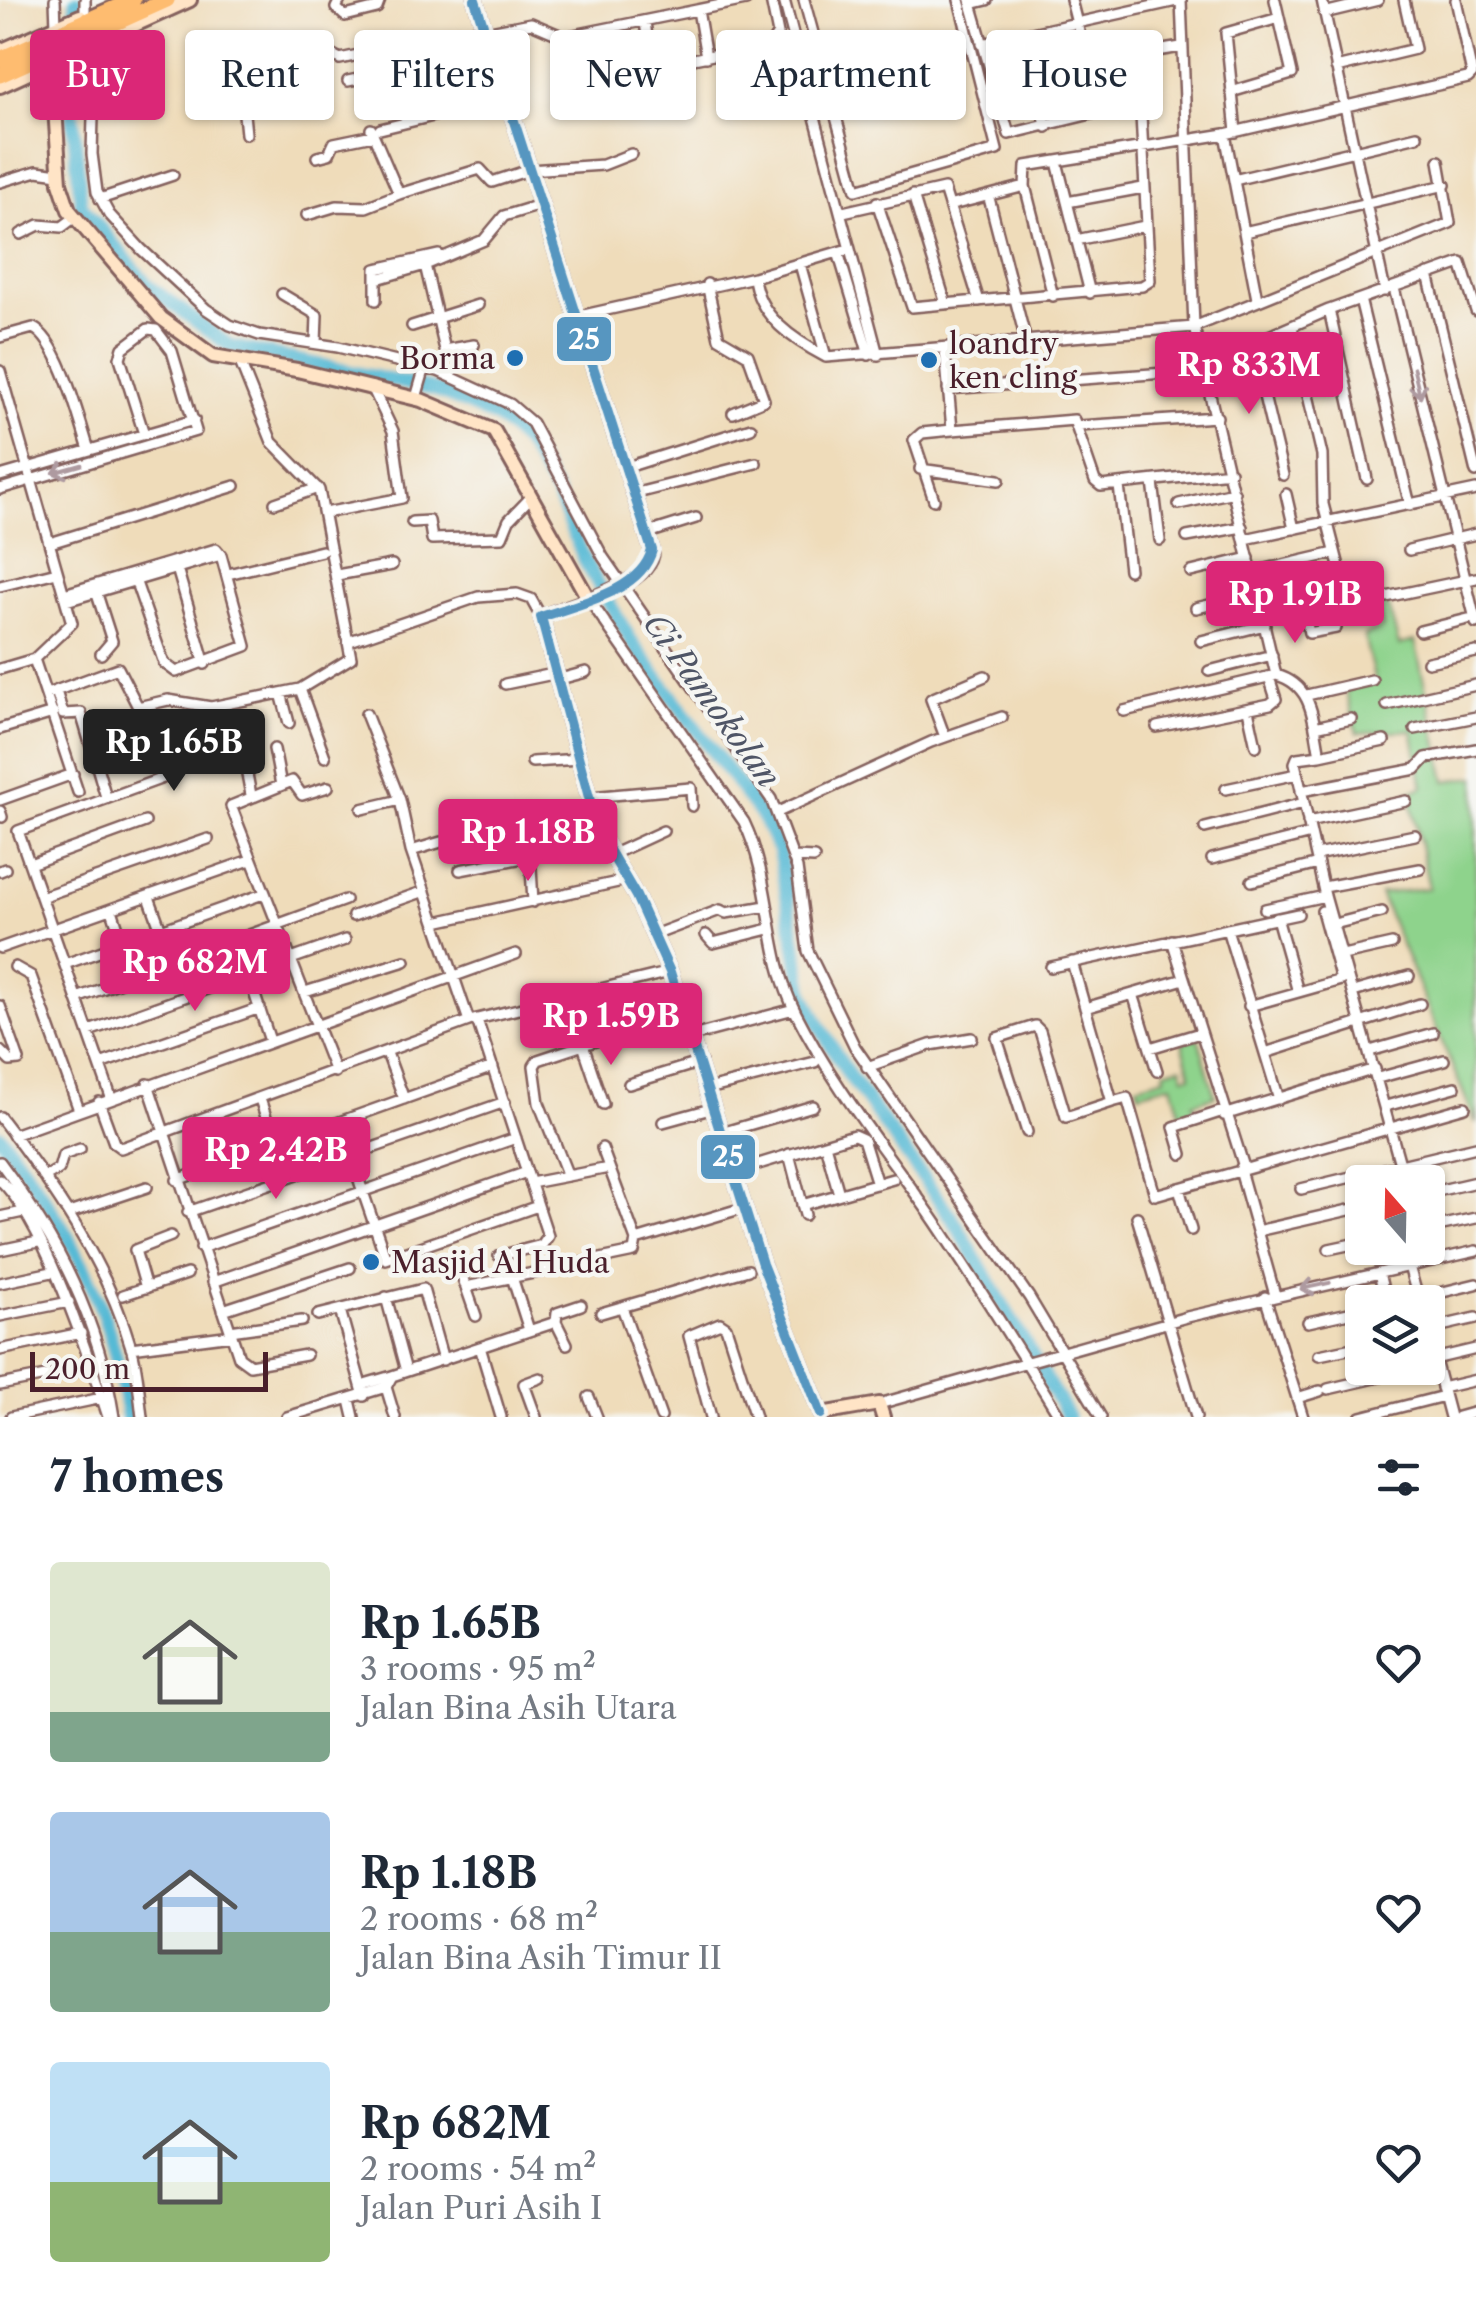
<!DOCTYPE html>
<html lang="en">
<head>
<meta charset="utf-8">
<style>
  :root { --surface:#fff; --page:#f6f6f7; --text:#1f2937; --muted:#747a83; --accent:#db2777 }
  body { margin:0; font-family:"Libre Caslon Text",serif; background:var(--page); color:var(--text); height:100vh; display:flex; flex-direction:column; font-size:38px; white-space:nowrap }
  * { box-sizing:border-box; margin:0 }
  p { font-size:32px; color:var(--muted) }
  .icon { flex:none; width:55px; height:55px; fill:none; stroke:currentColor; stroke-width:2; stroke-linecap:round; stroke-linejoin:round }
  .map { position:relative; height:1417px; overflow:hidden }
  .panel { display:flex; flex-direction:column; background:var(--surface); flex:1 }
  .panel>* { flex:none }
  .hud { position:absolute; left:30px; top:30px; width:1418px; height:90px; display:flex; gap:20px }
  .needle { width:65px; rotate:340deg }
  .fabs { position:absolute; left:1345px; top:1165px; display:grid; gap:20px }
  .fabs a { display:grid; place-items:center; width:100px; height:100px; border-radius:10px; background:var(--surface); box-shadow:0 2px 8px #0004; font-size:50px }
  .scale { position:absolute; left:30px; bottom:25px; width:238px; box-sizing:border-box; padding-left:10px; border:5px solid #4a1f2b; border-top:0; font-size:28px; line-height:35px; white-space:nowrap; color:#4a1f2b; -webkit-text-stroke:8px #f6f6f2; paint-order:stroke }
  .price { position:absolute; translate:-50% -85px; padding:0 22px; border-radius:10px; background:var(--accent); color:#fff; font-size:32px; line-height:65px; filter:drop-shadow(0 2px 5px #0008) }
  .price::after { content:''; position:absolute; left:50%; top:60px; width:30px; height:22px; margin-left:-15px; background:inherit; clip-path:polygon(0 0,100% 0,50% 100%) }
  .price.selected { background:#222; color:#fff }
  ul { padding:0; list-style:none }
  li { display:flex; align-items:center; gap:30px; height:250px; padding:0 50px }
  li span { display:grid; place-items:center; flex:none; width:280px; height:200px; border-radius:10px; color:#555 }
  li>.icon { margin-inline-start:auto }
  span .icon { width:120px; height:120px; fill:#fffc; stroke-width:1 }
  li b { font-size:42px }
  h2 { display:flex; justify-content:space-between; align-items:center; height:120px; padding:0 50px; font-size:42px }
  .pill { padding:0 35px; border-radius:10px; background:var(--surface); box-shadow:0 2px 8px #0004; font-size:35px; line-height:90px }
  .pill.selected { background:var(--accent); color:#fff }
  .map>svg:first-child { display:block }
</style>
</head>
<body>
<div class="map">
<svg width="1476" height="1417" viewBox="0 0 1476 1417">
  <rect width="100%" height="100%" fill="#f6f6f2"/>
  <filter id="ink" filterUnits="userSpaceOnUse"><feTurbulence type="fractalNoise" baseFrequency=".01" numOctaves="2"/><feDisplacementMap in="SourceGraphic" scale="20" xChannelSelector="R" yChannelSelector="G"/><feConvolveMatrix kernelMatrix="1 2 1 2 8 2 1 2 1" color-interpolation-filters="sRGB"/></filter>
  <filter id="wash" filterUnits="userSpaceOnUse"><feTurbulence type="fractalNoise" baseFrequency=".0048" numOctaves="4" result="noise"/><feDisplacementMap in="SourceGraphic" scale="40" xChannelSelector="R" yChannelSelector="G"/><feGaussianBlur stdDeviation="2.25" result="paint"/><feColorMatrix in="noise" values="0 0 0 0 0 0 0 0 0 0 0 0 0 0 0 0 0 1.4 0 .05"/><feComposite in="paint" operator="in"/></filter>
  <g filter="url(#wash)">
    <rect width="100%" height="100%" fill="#efdcba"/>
    <path fill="#8ed38c" stroke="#6c795c" stroke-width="2.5" d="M918 53 926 82 890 91 882 63Z
      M1387 601 1399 645 1415 641 1446 781 1476 777V1123L1380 894 1429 888 1409 792 1423 787 1412 730 1357 733 1345 688 1375 681 1364 636 1382 627 1375 605Z
      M1198 1037 1215 1096 1193 1103 1197 1116 1182 1120 1172 1084 1139 1093 1137 1085 1165 1077 1164 1071 1181 1066 1184 1076 1191 1075 1182 1042Z"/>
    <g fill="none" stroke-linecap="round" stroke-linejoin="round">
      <path stroke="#57bad5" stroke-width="14" d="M76 0 71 97 81 205 148 286 230 346 436 390 498 418 526 443 556 493 586 563 634 646 763 818 779 851 804 994 820 1027 848 1074 954 1221 1068 1417
        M0 1136C71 1231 110 1298 128 1417"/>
    </g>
  </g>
  <g filter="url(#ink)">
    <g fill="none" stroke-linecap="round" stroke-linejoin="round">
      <g stroke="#84615d" stroke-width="14">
        <path id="street" d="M55 0 56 26
          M85 0V13
          M340 0 336 8 345 16 377 8 380 0
          M784 0 878 355
          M804 0 856 190 997 150 959 0
          M970 0 1009 134 1140 102
          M1071 0 1100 114
          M1181 0 1194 327 1276 675C1314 685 1313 721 1320 755L1297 758 1295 763 1325 896 1405 1182
          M1322 0 1385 291
          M971 4 987 0
          M698 10 706 57
          M1324 13 1378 0
          M645 21 651 69
          M485 32 531 23 564 37 746 0
          M590 32 596 71 605 77 772 43 778 34 771 0
          M95 42 92 154 97 192 109 214 141 249 206 309 230 325 259 335 338 347 438 371 510 404 532 423 603 557 771 799 797 868 808 951 855 1047 1029 1297 1101 1417
          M982 44 1181 0
          M1336 68 1415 49 1404 0
          M1033 79 1047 127
          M348 81 492 51
          M995 88 1052 73
          M1231 92 1292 74 1275 0
          M92 107 141 89
          M371 129 399 194 480 169 492 182 529 170 603 165 631 154
          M380 129 507 98
          M1236 132 1226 33 1279 18
          M246 134 240 75 329 53 340 59 484 28
          M1225 134 1257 299
          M317 157 329 154 334 143 373 135
          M1057 162 1090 293
          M1234 180 1417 136
          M0 182 37 171 59 174
          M1025 186 1053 296
          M913 195 946 304
          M989 198 1026 341
          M100 199 173 175
          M877 202 912 307 1142 286 1150 281 1138 60 1145 53 1181 47
          M1067 202 1143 188
          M952 205 1025 186 1026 166 1225 134 1468 78 1472 74 1456 0
          M843 212 944 189 979 301
          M307 215 337 206 366 207 399 194
          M1244 232 1445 185
          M21 234 39 225 62 227 74 218
          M1076 240 1145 226
          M838 252 869 355
          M800 264 826 357
          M425 265 445 350 474 345
          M1428 274 1476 472
          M754 277C758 317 794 340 826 357L1194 327 1450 223 1439 161
          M377 279 425 265 484 240 504 216 540 205
          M707 284 719 338 748 355 764 400 733 413
          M1394 288 1476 623
          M282 294 317 315 316 343
          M1360 299 1410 505
          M376 300V269L439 255
          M1329 310 1367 479
          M575 317 754 277 848 249
          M412 326 478 305
          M0 337 33 328C59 339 80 422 89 450
          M1252 346 1283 475
          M1204 364 1329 310 1461 263 1476 311
          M0 371 72 623 34 659 0 669
          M948 389 1206 370
          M416 398 425 367
          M1079 426 1217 417
          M952 430 1074 420 1095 481 1101 486 1230 472
          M624 468 751 428
          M920 469 999 480
          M0 476 194 420
          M1153 482 1160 540
          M1119 486 1129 570
          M0 489 196 431 172 351 156 330 148 329 123 348 120 358 144 434
          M633 494 756 463
          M1286 494 1294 529
          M934 500 914 440 922 433 952 430 945 350
          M275 503 318 488
          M1179 504 1234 492
          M325 513 402 498 393 431 372 387
          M412 522 429 521 432 539 502 537 509 520 531 497
          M648 533 696 518
          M1187 537 1242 527
          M1245 539 1476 490
          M50 543 235 486
          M1409 550 1476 534
          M176 565 205 664
          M1191 572 1249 558
          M1253 572 1335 553
          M133 574 164 663 176 672 246 646 221 555
          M228 574 322 551
          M337 575 392 565
          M0 586 57 572
          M95 588 112 641 101 654
          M64 594 216 549 221 555
          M1301 595 1309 633 1336 628
          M1386 597 1476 578
          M588 598 744 822C773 882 765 953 796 1013 835 1090 888 1153 936 1223 979 1287 1020 1352 1060 1417
          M66 601 221 555
          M1260 603 1339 587 1343 582 1323 504 1322 455 1292 327
          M1196 608 1258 594
          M1420 631 1476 617
          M350 641 478 597 517 594 531 599 541 617
          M1201 641 1265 625
          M34 659 78 792
          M1428 662 1476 652
          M1209 671 1272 655
          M560 679 586 672
          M505 684 558 673
          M300 689 325 757
          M56 691 63 714 81 713 106 797
          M281 693 289 723
          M47 694 118 668 138 707 168 700 211 707 300 689 351 658 319 490 272 442 240 362
          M1307 695 1372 680
          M1387 705 1476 685
          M1248 710 1256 746
          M1124 711 1276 675
          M366 714 400 800 411 851 469 1021
          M1157 727 1270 704 1276 699 1269 677
          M1315 727 1351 719
          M0 729 53 713
          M1415 729 1476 717
          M945 737 931 699 985 676
          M274 749 281 785
          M1320 755 1384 741
          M532 762 580 759
          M246 769 251 795
          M328 787 302 795 292 781 231 806 335 1072
          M1226 789 1297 774
          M1301 791 1416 769 1426 758 1476 749
          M590 797 691 788 692 806
          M0 800 73 774
          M362 809 400 800
          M0 811 2 817
          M528 811 529 833
          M778 812 931 742 1002 717
          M1308 822 1406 801
          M1205 828 1304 803
          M469 841 529 833 533 902
          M411 851 441 842
          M611 855 663 831
          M1316 855 1415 835
          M794 857 814 858
          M1212 859 1311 834
          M30 864 145 822
          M460 870 528 857
          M0 871 5 869
          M1252 881 1318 864
          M1324 887 1420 869
          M41 897 208 839
          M149 897 161 930
          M1265 909 1325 896
          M112 910 123 944
          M353 916 425 891
          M1277 918 1298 992
          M436 922 627 880
          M1334 924 1382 912
          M1227 929 1279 1099
          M654 935 720 910 726 913 766 906
          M706 935 713 943 769 929
          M1172 940 1243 1164 1240 1170
          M0 948 250 860
          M1343 955 1392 944
          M294 958 345 940
          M1072 962 1112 1102 1127 1098 1155 1195 1465 1107
          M65 964 263 894
          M15 967 31 976 79 1110
          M1051 967 1298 914
          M248 974 270 1041
          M305 992 405 961
          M1353 992 1409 976
          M1133 994 1157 1071
          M77 998 345 900
          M0 1006 19 1060 10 1061 0 1051
          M1249 1006 1341 980 1322 911
          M1085 1008 1184 979
          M477 1020 548 1236 542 1245 499 1256
          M89 1031 288 960
          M692 1036 794 1009
          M583 1045 603 1104
          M1150 1048 1200 1033
          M1370 1051 1433 1033
          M387 1053 404 1099
          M1265 1053 1420 1004
          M100 1064 260 1008
          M867 1067 930 1045 972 1038
          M1378 1078 1444 1060
          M148 1084 239 1357 250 1365 306 1355
          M629 1084 701 1062
          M708 1089 815 1062
          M111 1097 18 831 174 774 167 752
          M260 1099 275 1144
          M99 1102 114 1143 121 1148 469 1021 670 972
          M1386 1106 1455 1087
          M1224 1115 1375 1069
          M0 1117C53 1186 106 1262 131 1347 138 1369 139 1394 142 1417
          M339 1122 386 1259 538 1206
          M663 1122 714 1108
          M1027 1132 997 1038 1035 1026 1040 1031 1066 1117 1112 1102
          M721 1133 813 1106
          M13 1135 516 954
          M825 1144 839 1194
          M789 1154 805 1215
          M1182 1154 1174 1127 1223 1111
          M0 1162C58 1240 99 1320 114 1417
          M1240 1170 1275 1295
          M732 1172 854 1135 863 1139 877 1184
          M568 1176 539 1103 534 1066 538 1060 683 1012
          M45 1177 59 1169 63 1155 80 1149
          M0 1180C45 1222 89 1357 108 1417
          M177 1180 493 1067
          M531 1183 609 1168
          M1179 1188 1191 1230
          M1301 1189 1476 1147
          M1428 1193 1476 1182
          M802 1205 893 1179
          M188 1212 505 1102
          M69 1213 147 1187
          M0 1217 23 1212
          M1137 1217 1196 1417
          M1428 1228 1476 1218
          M1257 1231 1362 1207
          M636 1240 743 1208
          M201 1248 516 1138
          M1420 1248 1424 1263
          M1329 1249 1362 1242
          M0 1250 38 1242
          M1409 1266 1419 1302
          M459 1267 476 1316
          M1379 1273 1386 1302
          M512 1277 529 1330
          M213 1282 527 1172
          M0 1283 52 1272
          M466 1287 634 1252 636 1240 602 1148
          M146 1288 135 1250 171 1236
          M123 1295 187 1274
          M386 1297 406 1371
          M1265 1297 1303 1417
          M1418 1298 1476 1284
          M622 1307 661 1417
          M223 1310 350 1268
          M340 1310 364 1396
          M601 1313 748 1270
          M318 1315 423 1289 443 1360
          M0 1316 69 1302
          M556 1322 557 1313 581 1305
          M1308 1322 1362 1310
          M1428 1329 1476 1318
          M230 1331 302 1321
          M1428 1334 1450 1417
          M480 1347 501 1417
          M131 1348 232 1335
          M0 1350 81 1333
          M1319 1355 1362 1346
          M1434 1359 1476 1349
          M0 1385 91 1367
          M361 1385 392 1376
          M386 1387 395 1417
          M1442 1388 1476 1380
          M1328 1389 1418 1368
          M589 1397 597 1417
          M1297 1398 1320 1391
          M350 1400 354 1417
          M879 1404 1187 1317 1476 1251
          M11 1417 102 1398
          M287 1417 386 1387 392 1376 556 1322 567 1344
          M536 1417 524 1384 540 1378
          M711 1417 689 1336 720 1323 726 1327 755 1417
          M1361 1417 1444 1396
          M1458 1417 1476 1412"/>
      </g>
      <g stroke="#84615d" stroke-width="18">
        <path id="secondary" d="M475 0 652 550C654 584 569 606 541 617L598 831 636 896 670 972 762 1264 821 1414 879 1404 883 1417
          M0 51 80 16
          M52 63 60 183 69 210 161 318 213 356 297 370 421 400 494 431 588 598
          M0 86 190 0"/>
      </g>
      <g stroke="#84615d" stroke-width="20">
        <path id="highway" d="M0 59 133 0
          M0 75 167 0"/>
      </g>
      <use href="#street" stroke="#fff" stroke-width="9"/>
      <use href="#secondary" stroke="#ffe4c6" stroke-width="12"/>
      <use href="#highway" stroke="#febc70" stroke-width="15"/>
      <g stroke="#f6f6f2" stroke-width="18">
        <path id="bus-1" d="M475 0 652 550C641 592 577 604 541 617
          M541 617 598 831 636 896 670 972 762 1264 821 1414"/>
      </g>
      <use href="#bus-1" stroke="#5796c0" stroke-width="10"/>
    </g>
    <defs><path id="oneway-shaft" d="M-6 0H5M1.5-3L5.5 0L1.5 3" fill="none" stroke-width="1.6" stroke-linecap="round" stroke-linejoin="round" transform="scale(2.5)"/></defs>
    <g stroke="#ae9aa0">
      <use href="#oneway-shaft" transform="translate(1417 383) rotate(77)"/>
      <use href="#oneway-shaft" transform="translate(67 469) rotate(164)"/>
      <use href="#oneway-shaft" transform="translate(1315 1286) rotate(168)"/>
    </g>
  </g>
  <g fill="#1f6fb2" stroke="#f6f6f2" stroke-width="4">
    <circle cx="515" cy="358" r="10"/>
    <circle cx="929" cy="360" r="10"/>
    <circle cx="371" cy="1262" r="10"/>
  </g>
  <g text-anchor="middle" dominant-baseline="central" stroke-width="9" stroke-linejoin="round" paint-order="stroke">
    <g font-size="30" fill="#4a1f2b" stroke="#f6f6f2" text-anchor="start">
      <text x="949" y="343">loandry<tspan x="949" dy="34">ken cling</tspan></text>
      <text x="495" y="358" text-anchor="end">Borma</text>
      <text x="391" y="1262">Masjid Al Huda</text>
    </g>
    <g font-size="32" font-style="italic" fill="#4f5566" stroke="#f6f6f2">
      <text transform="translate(712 700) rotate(54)">Ci Pamokolan</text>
    </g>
  </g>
  <g stroke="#f6f6f2" stroke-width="4">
    <rect x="555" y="315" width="58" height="48" rx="10" fill="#5796c0"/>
    <rect x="699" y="1133" width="58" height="48" rx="10" fill="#5796c0"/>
  </g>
  <g font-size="28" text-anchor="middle" font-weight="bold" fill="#fff">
    <text x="584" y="349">25</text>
    <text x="728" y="1166">25</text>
  </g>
</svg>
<div class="fabs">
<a><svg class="needle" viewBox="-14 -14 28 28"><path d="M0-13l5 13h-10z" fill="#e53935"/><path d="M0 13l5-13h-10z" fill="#747a83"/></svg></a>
<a><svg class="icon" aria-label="layers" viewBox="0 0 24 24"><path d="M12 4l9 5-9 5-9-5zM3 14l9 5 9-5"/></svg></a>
</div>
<div class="scale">200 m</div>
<b class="price" style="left:1249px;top:417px">Rp 833M</b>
<b class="price" style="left:1295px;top:646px">Rp 1.91B</b>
<b class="price selected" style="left:174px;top:794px">Rp 1.65B</b>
<b class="price" style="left:528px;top:884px">Rp 1.18B</b>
<b class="price" style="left:195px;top:1014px">Rp 682M</b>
<b class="price" style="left:611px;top:1068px">Rp 1.59B</b>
<b class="price" style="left:276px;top:1202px">Rp 2.42B</b>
<div class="hud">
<a class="pill selected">Buy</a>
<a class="pill">Rent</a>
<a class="pill">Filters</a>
<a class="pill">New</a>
<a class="pill">Apartment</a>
<a class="pill">House</a>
</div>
</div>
<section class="panel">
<h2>7 homes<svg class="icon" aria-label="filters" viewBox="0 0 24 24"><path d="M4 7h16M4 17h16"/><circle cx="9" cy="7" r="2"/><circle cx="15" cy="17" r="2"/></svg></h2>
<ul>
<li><span style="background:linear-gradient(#dfe7d0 75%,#7fa58c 0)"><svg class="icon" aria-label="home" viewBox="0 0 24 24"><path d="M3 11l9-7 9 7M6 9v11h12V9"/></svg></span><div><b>Rp 1.65B</b><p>3 rooms · 95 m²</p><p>Jalan Bina Asih Utara</p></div><svg class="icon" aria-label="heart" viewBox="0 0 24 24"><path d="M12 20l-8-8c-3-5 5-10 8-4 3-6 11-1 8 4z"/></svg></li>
<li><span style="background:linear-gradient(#a9c7e8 60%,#7fa58c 0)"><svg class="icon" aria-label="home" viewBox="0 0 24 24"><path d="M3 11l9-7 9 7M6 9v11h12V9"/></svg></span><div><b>Rp 1.18B</b><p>2 rooms · 68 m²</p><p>Jalan Bina Asih Timur II</p></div><svg class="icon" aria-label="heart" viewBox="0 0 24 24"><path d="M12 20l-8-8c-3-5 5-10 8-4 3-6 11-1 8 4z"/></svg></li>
<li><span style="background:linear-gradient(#bfe0f5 60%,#8fb573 0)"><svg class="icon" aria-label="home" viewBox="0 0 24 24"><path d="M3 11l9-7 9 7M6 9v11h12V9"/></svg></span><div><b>Rp 682M</b><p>2 rooms · 54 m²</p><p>Jalan Puri Asih I</p></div><svg class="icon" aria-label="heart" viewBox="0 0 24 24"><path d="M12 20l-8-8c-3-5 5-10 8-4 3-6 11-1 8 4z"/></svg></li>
</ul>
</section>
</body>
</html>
